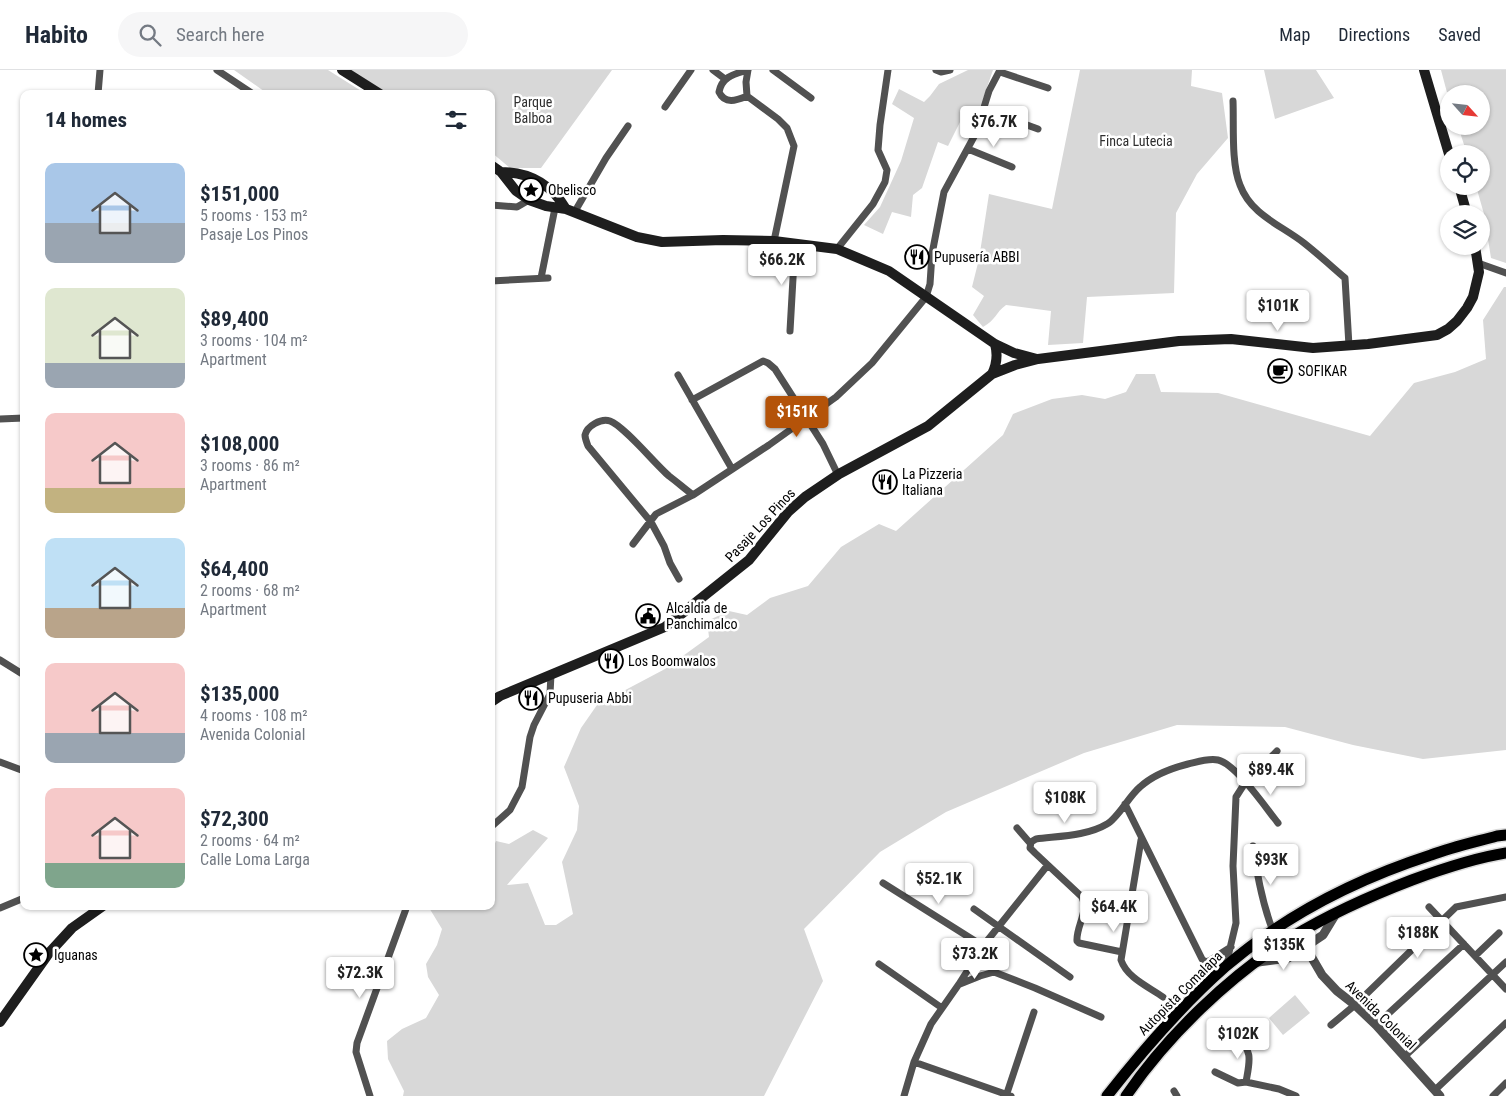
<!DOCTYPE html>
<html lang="en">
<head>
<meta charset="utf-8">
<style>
  :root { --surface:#fff; --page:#f6f6f7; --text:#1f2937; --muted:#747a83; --line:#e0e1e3; --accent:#b45309 }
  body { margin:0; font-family:"Roboto Condensed",sans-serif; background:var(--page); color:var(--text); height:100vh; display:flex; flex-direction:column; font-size:19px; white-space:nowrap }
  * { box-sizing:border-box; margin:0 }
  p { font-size:16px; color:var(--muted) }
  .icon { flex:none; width:28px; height:28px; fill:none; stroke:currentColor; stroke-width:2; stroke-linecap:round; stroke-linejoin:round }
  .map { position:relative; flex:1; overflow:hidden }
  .side { position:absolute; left:20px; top:20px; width:475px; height:820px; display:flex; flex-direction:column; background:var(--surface); border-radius:10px; box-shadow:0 1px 4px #0004 }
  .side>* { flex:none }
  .needle { width:32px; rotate:117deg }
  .buttons { position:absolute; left:1440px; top:15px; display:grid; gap:10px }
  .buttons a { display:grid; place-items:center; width:50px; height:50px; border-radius:50%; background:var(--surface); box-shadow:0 1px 4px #0004; font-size:25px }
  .price { position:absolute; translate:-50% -42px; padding:0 11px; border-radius:5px; background:#fff; color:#222; font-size:16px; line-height:32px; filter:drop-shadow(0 1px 2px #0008) }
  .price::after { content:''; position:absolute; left:50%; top:30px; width:15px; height:11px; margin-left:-8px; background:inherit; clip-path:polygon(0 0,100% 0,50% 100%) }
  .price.on { background:var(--accent); color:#fff }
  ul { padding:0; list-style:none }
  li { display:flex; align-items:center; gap:15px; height:125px; padding:0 25px }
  li span { display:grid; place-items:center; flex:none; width:140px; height:100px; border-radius:10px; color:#555 }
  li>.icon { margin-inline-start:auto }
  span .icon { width:60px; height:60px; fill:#fffc; stroke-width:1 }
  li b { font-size:21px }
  h2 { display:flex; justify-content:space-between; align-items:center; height:60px; padding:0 25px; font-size:21px }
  header { display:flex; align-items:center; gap:30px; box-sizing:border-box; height:70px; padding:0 25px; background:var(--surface); border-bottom:1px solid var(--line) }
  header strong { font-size:24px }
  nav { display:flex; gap:28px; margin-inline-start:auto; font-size:18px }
  .search { width:350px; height:45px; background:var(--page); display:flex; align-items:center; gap:12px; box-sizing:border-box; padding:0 18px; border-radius:28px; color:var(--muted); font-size:19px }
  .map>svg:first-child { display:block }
</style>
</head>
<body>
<header>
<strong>Habito</strong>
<div class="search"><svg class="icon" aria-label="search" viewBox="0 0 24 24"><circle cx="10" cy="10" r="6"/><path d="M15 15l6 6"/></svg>Search here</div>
<nav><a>Map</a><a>Directions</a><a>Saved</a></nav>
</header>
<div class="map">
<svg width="1506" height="1026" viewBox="0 0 1506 1026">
  <rect width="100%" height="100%" fill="#fff"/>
  <path fill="#d8d8d8" d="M234 0H328L366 24H268Z
    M350 0H612L541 98H510L491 82V24H389Z
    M968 0H993L976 49 962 48 948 76 938 72 922 118 913 125 911 147 892 142 883 164 864 155 880 137 901 91 914 48 892 34 899 19 924 32 930 26 939 14Z
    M1080 0H1192L1191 16 1222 23 1228 68 1197 104 1176 143 1174 223 1087 227 1083 273 1048 275 1051 241 1006 235C995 243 996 250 983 257L973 245 984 226 972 217 979 189 989 124 1052 139Z
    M1264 0H1316L1334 28 1275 49Z
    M1441 0H1506V193L1491 188 1484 144 1476 116H1481V84H1467L1458 56H1481V24H1449V30Z
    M1504 217H1506V680L1423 689 1353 675 1285 657 1177 655 1084 683 946 742 880 782 804 859 823 911 764 1026H403L404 1021 388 989 387 971 402 959 426 948 439 925 428 907 426 894 437 875 442 859 428 836H491V782L496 771 509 774 533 760 548 768 507 815 528 813 545 855H556L573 844 562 792 577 760 579 736 564 697 581 658 597 635 665 599 709 567 707 551 729 541 747 545 770 528 808 516 841 477 879 454 896 461 1003 365 1013 344 1052 329 1082 325 1105 329 1126 322 1136 304H1155L1161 322 1218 323 1370 366 1414 313 1455 302 1486 289 1483 250Z
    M1295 925 1310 943 1283 965 1269 948Z"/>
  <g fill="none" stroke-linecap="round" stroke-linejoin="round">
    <g stroke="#dbdbdb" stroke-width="14">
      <path id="trunk" d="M1107 1026C1143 980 1181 936 1225 897 1284 846 1357 809 1431 785 1452 777 1475 772 1497 766L1506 765
        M1126 1026C1167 966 1230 905 1292 867 1330 844 1370 826 1412 810 1442 799 1474 788 1506 783"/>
    </g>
    <path stroke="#515151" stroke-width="7" d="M217 0 253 24
      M713 0 725 9
      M748 0 746 12 747 26 778 49 787 58 794 76 774 171
      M773 0 811 28
      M936 0 941 2 950 0
      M1000 2 1048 18
      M98 24 100 0
      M747 26C737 30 725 35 719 22 722 6 735 4 748 0
      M1233 31C1234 55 1231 93 1240 115 1251 145 1281 155 1304 173 1318 184 1331 196 1345 208L1349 276
      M665 37 691 0
      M983 39 1038 59
      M968 79 1012 97
      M491 135 517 137 529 130
      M574 143 606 88 628 56
      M837 179 873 134 885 112 887 100 878 80 880 55 888 0
      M1478 193 1506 203
      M541 208 555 138
      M491 211 548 208
      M790 261 795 173
      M678 305 732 399
      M692 330 763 291 768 293 775 299 823 374 838 405
      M0 349 24 348
      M633 474 656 444 693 425 769 375 836 327 872 293 926 227 930 214 932 184 944 122 976 63 989 21 1000 0
      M679 509 670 493 664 476 651 452 588 376C587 373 585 369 585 365 587 356 601 348 610 351 624 356 655 394 669 406 677 412 685 419 693 425
      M0 590 24 605
      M0 692 24 701
      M1125 734 1202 889 1205 892 1209 891 1231 877
      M491 757 510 740 522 717 530 667 534 655 550 624 551 604
      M1017 758 1030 773
      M1141 770 1121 890C1127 908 1149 917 1163 927
      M1253 776C1257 805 1262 833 1273 861
      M883 813 983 876
      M1429 837 1506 919
      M0 838 24 828
      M974 839 1070 907
      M1122 882 1079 873 1077 871C1076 856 1089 842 1082 827L1035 783 1030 778 1031 772 1036 769C1059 766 1087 766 1107 754 1118 748 1129 726 1140 717 1152 706 1172 698 1188 694 1197 692 1208 688 1218 690 1236 694 1266 738 1278 753
      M1475 886 1499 863
      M879 894 942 938
      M1226 895 1236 853 1233 796 1236 727 1243 716 1277 681
      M960 914 980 906 994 902 1035 918 1101 947
      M1331 955 1355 935 1456 837 1506 827
      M1376 955 1464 874
      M1237 965C1253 983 1250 989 1246 1012
      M1405 986 1506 892
      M914 992 1011 1026
      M1215 1002 1238 1013 1246 1012 1279 1019 1296 1026
      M1435 1020 1506 953
      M1174 1021 1177 1026
      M370 1026 356 982 357 973 407 836
      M904 1026 914 992 931 954 959 914 983 876 1047 796
      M1006 1026 1034 942
      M1493 1026 1506 1013"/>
    <path stroke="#515151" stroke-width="9" d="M1337 842 1323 865 1311 873 1308 881 1322 905 1337 921 1355 935 1376 955 1440 1026
      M1258 892 1288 888 1299 880 1308 881"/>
    <path stroke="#1e1e1e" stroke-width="10" d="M342 0 380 24
      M1424 0 1449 84
      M491 95 501 102 516 121 529 130 546 136 566 139 637 167 662 172 723 170 774 171 837 179 889 201 995 274 1014 283 1037 289
      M501 102C530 102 551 114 566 139
      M1459 116 1467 144
      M992 304C997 294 998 285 995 274
      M491 632 500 626 665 557 749 490 788 442 805 427 839 404 928 356 992 304 1015 295 1038 289 1179 271 1231 269 1313 278 1368 274 1437 265 1448 259 1457 251 1467 238 1473 227 1479 202 1475 176
      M0 952 49 883 72 858 103 836"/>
    <use href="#trunk" stroke="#000" stroke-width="11"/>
  </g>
  <defs>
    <g id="sight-ring" transform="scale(1.25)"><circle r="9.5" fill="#fff" stroke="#000" stroke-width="1.5"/><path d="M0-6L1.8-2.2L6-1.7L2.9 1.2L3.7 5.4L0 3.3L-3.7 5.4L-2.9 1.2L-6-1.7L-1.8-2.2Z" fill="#000"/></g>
    <g id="restaurant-ring" transform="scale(1.25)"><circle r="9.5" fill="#fff" stroke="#000" stroke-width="1.5"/><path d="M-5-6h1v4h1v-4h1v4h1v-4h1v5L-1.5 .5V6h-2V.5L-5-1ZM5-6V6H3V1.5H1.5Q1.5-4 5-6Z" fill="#000"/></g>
    <g id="cafe-ring" transform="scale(1.25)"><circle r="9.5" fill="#fff" stroke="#000" stroke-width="1.5"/><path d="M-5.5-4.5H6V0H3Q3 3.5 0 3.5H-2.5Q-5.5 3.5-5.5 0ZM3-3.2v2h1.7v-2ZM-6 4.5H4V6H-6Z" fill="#000"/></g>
    <g id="civic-ring" transform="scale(1.25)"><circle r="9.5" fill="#fff" stroke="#000" stroke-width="1.5"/><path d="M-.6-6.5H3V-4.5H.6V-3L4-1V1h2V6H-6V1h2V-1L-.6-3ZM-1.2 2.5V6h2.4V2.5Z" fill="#000"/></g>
  </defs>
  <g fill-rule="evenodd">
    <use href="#sight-ring" x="531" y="120"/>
    <use href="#restaurant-ring" x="917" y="187"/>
    <use href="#cafe-ring" x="1280" y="301"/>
    <use href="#restaurant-ring" x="885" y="412"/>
    <use href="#civic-ring" x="648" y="546"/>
    <use href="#restaurant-ring" x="611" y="591"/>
    <use href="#restaurant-ring" x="531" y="628"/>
    <use href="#sight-ring" x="36" y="885"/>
  </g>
  <g text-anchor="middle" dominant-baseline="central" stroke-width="5" stroke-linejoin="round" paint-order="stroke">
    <g font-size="14" fill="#2f2f2f" stroke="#fff">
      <text x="533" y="32">Parque<tspan x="533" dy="16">Balboa</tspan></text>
      <text x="1136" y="71">Finca Lutecia</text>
    </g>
    <g font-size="14" fill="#000" stroke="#fff" text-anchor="start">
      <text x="548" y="120">Obelisco</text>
      <text x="934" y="187">Pupusería ABBI</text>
      <text x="1298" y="301">SOFIKAR</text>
      <text x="902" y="404">La Pizzeria<tspan x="902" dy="16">Italiana</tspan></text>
      <text x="666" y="538">Alcaldia de<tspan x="666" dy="16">Panchimalco</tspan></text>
      <text x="628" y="591">Los Boomwalos</text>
      <text x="548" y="628">Pupuseria Abbi</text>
      <text x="54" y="885">Iguanas</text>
    </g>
    <g font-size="14" fill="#000" stroke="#fff">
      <text transform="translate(760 455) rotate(-47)">Pasaje Los Pinos</text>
      <text transform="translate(1180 923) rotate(-45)">Autopista Comalapa</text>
      <text transform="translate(1381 945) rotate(44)">Avenida Colonial</text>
    </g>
  </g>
</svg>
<div class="buttons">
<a><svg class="needle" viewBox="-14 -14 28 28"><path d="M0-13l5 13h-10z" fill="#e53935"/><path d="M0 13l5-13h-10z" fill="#747a83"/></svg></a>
<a><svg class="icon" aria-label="locate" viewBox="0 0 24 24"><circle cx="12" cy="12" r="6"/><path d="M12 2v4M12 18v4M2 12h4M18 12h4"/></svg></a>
<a><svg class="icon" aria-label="layers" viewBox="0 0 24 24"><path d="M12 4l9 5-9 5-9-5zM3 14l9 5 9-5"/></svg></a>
</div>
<b class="price" style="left:994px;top:78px">$76.7K</b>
<b class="price" style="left:782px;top:216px">$66.2K</b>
<b class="price" style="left:1278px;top:262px">$101K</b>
<b class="price on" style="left:797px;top:368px">$151K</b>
<b class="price" style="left:1271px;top:726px">$89.4K</b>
<b class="price" style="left:1065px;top:754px">$108K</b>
<b class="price" style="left:1271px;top:816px">$93K</b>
<b class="price" style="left:939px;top:835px">$52.1K</b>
<b class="price" style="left:1114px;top:863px">$64.4K</b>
<b class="price" style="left:1418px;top:889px">$188K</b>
<b class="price" style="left:1284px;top:901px">$135K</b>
<b class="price" style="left:975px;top:910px">$73.2K</b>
<b class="price" style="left:360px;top:929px">$72.3K</b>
<b class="price" style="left:1238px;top:990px">$102K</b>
<section class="side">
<h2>14 homes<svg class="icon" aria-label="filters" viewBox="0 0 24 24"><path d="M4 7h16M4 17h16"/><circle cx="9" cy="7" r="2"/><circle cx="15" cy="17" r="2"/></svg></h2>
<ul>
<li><span style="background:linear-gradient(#a9c7e8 60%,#9aa5b1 0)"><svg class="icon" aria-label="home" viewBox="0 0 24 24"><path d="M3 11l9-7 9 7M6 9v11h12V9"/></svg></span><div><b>$151,000</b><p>5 rooms · 153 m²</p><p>Pasaje Los Pinos</p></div></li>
<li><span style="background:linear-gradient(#dfe7d0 75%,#9aa5b1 0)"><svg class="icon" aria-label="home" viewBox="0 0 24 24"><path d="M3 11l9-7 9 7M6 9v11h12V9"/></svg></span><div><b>$89,400</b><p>3 rooms · 104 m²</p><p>Apartment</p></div></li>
<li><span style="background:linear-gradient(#f6c9c9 75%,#c2b280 0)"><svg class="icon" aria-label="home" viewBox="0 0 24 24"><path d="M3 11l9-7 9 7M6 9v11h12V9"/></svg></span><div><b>$108,000</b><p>3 rooms · 86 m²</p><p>Apartment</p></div></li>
<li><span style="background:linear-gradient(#bfe0f5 70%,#b9a48a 0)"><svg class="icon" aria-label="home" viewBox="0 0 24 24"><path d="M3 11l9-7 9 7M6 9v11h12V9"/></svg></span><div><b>$64,400</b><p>2 rooms · 68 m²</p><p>Apartment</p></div></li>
<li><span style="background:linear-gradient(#f6c9c9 70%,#9aa5b1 0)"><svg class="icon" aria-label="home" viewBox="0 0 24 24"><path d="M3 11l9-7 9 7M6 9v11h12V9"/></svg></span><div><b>$135,000</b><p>4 rooms · 108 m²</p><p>Avenida Colonial</p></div></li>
<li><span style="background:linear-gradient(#f6c9c9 75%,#7fa58c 0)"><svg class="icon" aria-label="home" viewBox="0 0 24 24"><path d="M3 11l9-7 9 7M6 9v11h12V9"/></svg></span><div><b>$72,300</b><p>2 rooms · 64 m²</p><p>Calle Loma Larga</p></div></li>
</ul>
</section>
</div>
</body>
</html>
